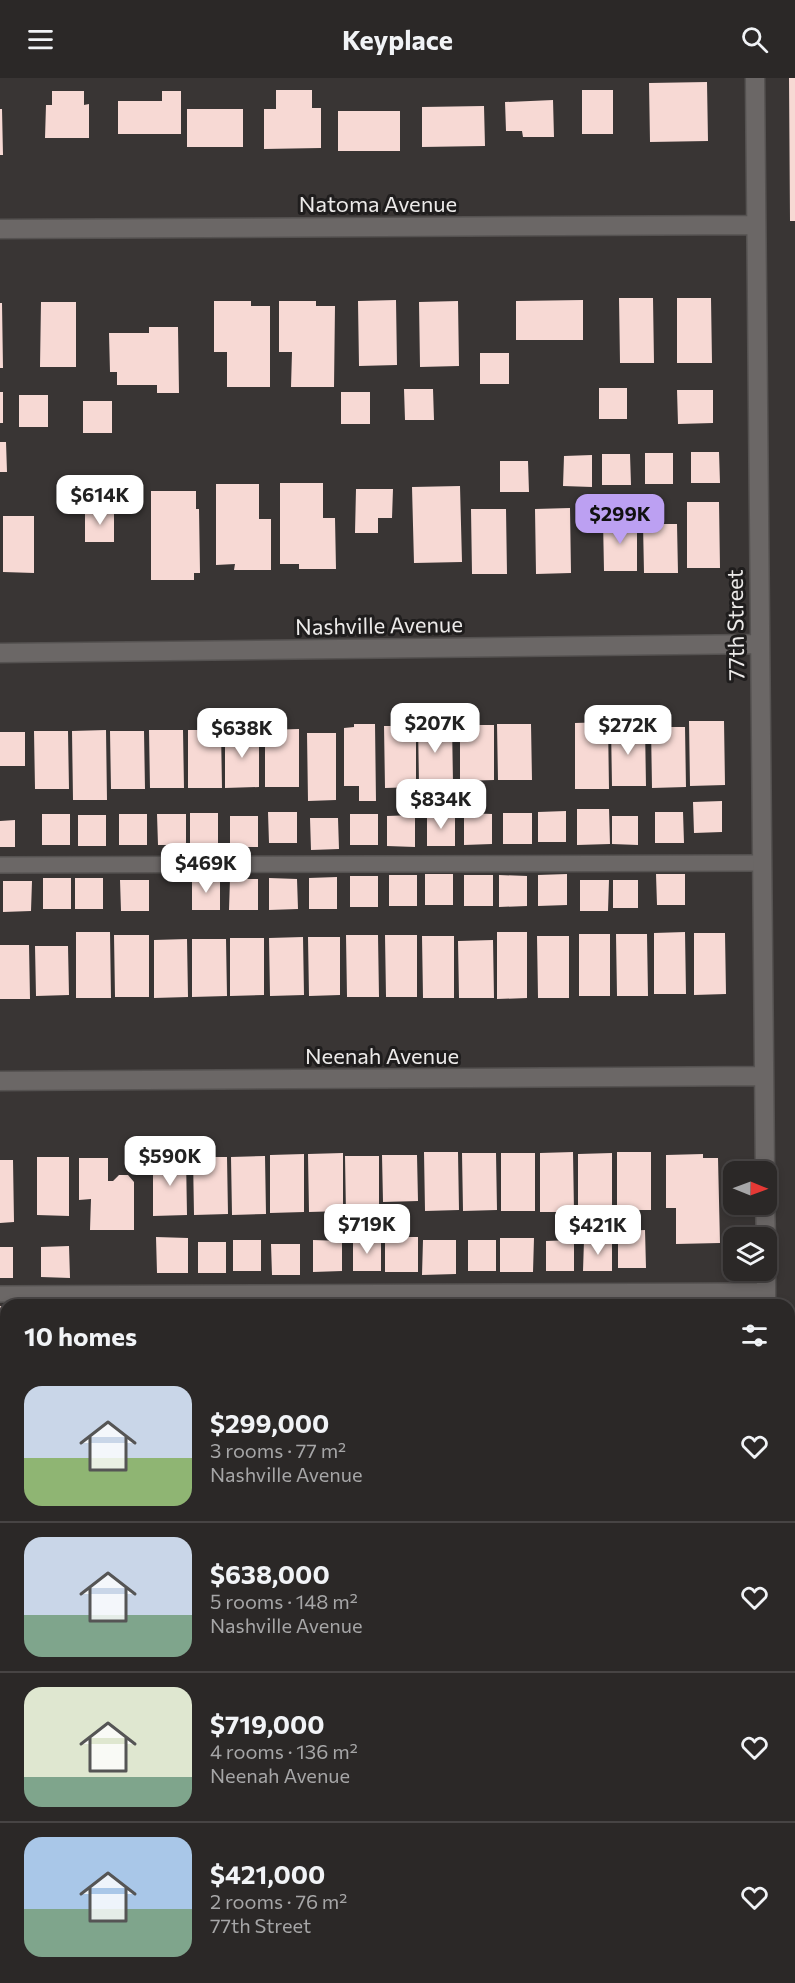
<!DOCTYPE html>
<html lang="en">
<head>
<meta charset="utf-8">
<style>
  :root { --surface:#2b2827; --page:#33302f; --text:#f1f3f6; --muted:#a6a6a7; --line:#474444; --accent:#bca0f2 }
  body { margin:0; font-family:Commissioner,sans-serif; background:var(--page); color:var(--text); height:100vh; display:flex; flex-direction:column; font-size:22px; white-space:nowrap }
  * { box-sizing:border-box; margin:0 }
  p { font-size:20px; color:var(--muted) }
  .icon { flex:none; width:33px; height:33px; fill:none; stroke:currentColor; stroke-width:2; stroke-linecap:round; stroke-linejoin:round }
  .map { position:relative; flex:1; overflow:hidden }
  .drawer { position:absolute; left:0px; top:1221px; width:795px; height:684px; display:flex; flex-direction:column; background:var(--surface); border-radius:18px 18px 0 0; box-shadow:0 3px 9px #0003,0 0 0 2px var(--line) }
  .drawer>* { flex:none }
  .needle { width:39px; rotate:91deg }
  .controls { position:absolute; left:723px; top:1083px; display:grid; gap:12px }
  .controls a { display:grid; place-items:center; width:54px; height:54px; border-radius:12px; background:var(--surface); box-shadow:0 3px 9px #0003,0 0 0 2px var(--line); font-size:30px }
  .price { position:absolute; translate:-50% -51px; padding:0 14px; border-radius:12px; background:#fff; color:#222; font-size:20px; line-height:39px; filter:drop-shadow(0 2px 3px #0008) }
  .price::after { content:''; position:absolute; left:50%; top:36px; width:18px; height:14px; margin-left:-9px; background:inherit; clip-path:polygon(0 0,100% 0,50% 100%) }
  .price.selected { background:var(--accent); color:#111 }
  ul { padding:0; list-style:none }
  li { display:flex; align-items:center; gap:18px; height:150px; padding:0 24px }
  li+li { border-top:2px solid var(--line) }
  li span { display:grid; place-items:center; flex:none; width:168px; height:120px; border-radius:18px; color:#555 }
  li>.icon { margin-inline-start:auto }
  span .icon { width:72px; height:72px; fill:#fffc; stroke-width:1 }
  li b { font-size:26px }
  h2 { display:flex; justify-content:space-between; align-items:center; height:72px; padding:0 24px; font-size:26px }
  header { display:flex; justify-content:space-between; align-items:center; height:78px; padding:0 24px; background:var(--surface); font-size:27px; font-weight:700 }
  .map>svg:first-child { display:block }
</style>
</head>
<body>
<header><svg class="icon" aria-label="menu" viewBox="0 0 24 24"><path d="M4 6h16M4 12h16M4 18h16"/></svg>Keyplace<svg class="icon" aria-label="search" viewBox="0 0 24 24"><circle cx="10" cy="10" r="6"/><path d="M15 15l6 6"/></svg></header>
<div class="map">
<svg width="795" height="1905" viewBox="0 0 795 1905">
  <rect width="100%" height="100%" fill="#393534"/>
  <path fill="#723c35" d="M789 1698H795V1862L789 1839Z"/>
  <path fill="#f7d9d4" d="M789 0H795V143H790Z
    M707 4 708 63 650 64 649 5Z
    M276 12H312V30H321V70L264 71V31H276Z
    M582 12H613V56H582Z
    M52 13H84V27L89 26V60H45L46 27H52Z
    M162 13H181V56H118V23H162Z
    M553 22 554 59H523L522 53H506L505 24Z
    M484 28 485 68 422 69V29Z
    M0 31H2L3 77H0Z
    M187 31H243V69H187Z
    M338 33H400V73H338Z
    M619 220H653L654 285H620Z
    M677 220H711L712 285H677Z
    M396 222 397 287 359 288 358 223Z
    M583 222V262H516V223Z
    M214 223H251V228H270V309H227V274H214Z
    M279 223H316V228H335L334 309H291L292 274H279Z
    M458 223 459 288 420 289 419 224Z
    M41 224H76V289H40Z
    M0 225H2L3 290H0Z
    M149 249H178L179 315H157V307H117V294H110L109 255H149Z
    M480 275H509V306H480Z
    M599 310H627V341H599Z
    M404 311H433L434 342H405Z
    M677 312H713V345L678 346Z
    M0 314H3V345H0Z
    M341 314H370V346H341Z
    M19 317H48V349H19Z
    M83 323H112V355H83Z
    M0 364H6L7 394H0Z
    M691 374H719L720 405H691Z
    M645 375H673V406H645Z
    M602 376H630L631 407H602Z
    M592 377V409L563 408 564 378Z
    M500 383H528L529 414H500Z
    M280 405H323V440H335L336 491H299V486H280Z
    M216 406H259V441H271V492H234L235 486 216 487Z
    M460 408 462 484 414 485 412 409Z
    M356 411H393L392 440H378V455H355Z
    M151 413H196V431H199L200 495H194V502H151Z
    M687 424H719L720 490H687Z
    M570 430 571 495 536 496 535 431Z
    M471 431H506L507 496H472Z
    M85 433H114V464H85Z
    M3 438H34V495L3 494Z
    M603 442H637V493H604Z
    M643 446H677L678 495H644Z
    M689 643H724L725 707 690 708Z
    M608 644 609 711H575V645Z
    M354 646H375L376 723H359V708H344V650L354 649Z
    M418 646H452L453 705 419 706Z
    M497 646H531L532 702H498Z
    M460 647H494V702L460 703Z
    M384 648H416V709L385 710Z
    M611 648H645L646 708H612Z
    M651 649H685L686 709 652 710Z
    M299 651V709H265V652Z
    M106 652 107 722H73L72 653Z
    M149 652H183L184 710H150Z
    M188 652H221L222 710H188Z
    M225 652H259V709L225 710Z
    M34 653H68L69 711H35Z
    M110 653H144L145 711H111Z
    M0 654H25V688H0Z
    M307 655H336V722L308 723Z
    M722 723V754L694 755 693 724Z
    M577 731H609L610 766 577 767Z
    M566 733V764H538V734Z
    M268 734H297V765H269Z
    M655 734H683L684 765H655Z
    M190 735H218V766H190Z
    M464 735 492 736V766L464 767Z
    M503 735H532V766H503Z
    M42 736H70V767H42Z
    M119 736H147V767H119Z
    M157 736H186V767H158Z
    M350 736H378V767H350Z
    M78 737H106V768H78Z
    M415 737V769L387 768V738Z
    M427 737H455V768H427Z
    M230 738H258V769H230Z
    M612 738H638V767L612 766Z
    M310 740H338L339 771 311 772Z
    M15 742V769H0V743Z
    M425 796H453V827H425Z
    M567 796V827L538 828V797Z
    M656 796H685V827H657Z
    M389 797H417V828H389Z
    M464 797H493V828H464Z
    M499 797 527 798V828L499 829Z
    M350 798H378V829H350Z
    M337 799V831H309V800Z
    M43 800H71V831H43Z
    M75 800H103V831H75Z
    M269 800 297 801 298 831 269 832Z
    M192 801H220V832H192Z
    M230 801H258V832H229Z
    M120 802H149V833H121Z
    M580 802H609L608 833H580Z
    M613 802H638V830H613Z
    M3 803H32L31 833 3 834Z
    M76 854H110L111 920H76Z
    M497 854H527V920L497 921Z
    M685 854 686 916H654V855Z
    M694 855H725L726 916 694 917Z
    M579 856H610V918H579Z
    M616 856H647L648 918H617Z
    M114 857H149V919H115Z
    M346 857H378L379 919H347Z
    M385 857H417V919H386Z
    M422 858H454V920H423Z
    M537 858H569V920H538Z
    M303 859 304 917 270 918 269 860Z
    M308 859H340V917L309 918Z
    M230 860H264V917L230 918Z
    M187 861 188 919 154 920V862Z
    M192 861H226L227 918 192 919Z
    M493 862 494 920H459L458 863Z
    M0 867H29L30 921H0Z
    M35 868H68L69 917 36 918Z
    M424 1074H458L459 1132 425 1133Z
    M573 1074 574 1134H540V1075Z
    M617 1074H651V1132H617Z
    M343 1075V1133L309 1134 308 1076Z
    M462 1075H496L497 1132 463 1133Z
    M501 1075H535V1133H501Z
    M612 1075V1133H578V1076Z
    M304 1076V1134L270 1135V1077Z
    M703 1076V1080H718L720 1165 676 1166V1130H666V1077Z
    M382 1077H417L418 1123 383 1124Z
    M265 1078 266 1136 232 1137 231 1079Z
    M345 1078H379V1136H346Z
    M37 1079H69V1138L37 1137Z
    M186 1079 187 1137 153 1138V1080Z
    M193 1079H227L228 1136 194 1137Z
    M79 1080H108V1103H113L119 1097H128L134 1104V1152H90L91 1121 79 1122Z
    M0 1082H13L14 1144 0 1145Z
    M645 1152 646 1190H618V1153Z
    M156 1159 188 1160V1195H157Z
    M385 1159H418V1194H385Z
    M500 1160H534L533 1194H500Z
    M233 1162H261V1193H233Z
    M313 1162 342 1163V1193L313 1194Z
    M353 1162H381V1193H353Z
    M423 1162H456V1196L422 1197Z
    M468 1162H496V1193H468Z
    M574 1162V1193H546V1163Z
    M584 1162H612V1193H583Z
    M198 1164H226V1195H198Z
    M271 1166H300V1197H272Z
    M69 1168 70 1200 41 1199V1169Z
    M0 1169H13V1200H0Z
    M587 1223H619V1227H587Z
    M155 1225H186V1227H155Z
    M0 1228 6 1229V1261H0Z
    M0 1288H6V1349H0Z
    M0 1551H6V1629H0Z"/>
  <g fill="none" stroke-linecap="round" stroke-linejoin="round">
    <g stroke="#555251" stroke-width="18">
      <path id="lane" d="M0 787 762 785
        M0 1216 766 1213
        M0 1644H6"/>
    </g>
    <g stroke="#555251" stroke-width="21">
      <path id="street" d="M755 0 765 1094
        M0 151 756 147
        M0 575 759 566
        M0 1003 764 998
        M765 1126 766 1160
        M766 1192V1227
        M0 1430H6
        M0 1859H6
        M773 1899V1905"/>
    </g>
    <use href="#lane" stroke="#6b6766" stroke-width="15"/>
    <use href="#street" stroke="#6b6766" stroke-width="18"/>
  </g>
  <g text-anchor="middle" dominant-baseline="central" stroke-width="6" stroke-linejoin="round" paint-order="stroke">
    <g font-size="22" fill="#eceae9" stroke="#1f1d1d">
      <text x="378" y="125">Natoma Avenue</text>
      <text transform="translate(379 547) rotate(-1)">Nashville Avenue</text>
      <text transform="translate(735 547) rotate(-91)">77th Street</text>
      <text x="382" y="977">Neenah Avenue</text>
    </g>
  </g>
</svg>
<div class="controls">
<a><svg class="needle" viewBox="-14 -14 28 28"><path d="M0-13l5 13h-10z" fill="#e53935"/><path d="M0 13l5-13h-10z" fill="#a6a6a7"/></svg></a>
<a><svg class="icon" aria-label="layers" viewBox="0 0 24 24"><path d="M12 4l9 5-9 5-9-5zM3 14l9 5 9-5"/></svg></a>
</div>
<b class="price" style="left:100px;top:448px">$614K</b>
<b class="price selected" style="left:620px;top:467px">$299K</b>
<b class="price" style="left:435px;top:676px">$207K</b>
<b class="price" style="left:628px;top:678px">$272K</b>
<b class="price" style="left:242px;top:681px">$638K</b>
<b class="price" style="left:441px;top:752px">$834K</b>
<b class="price" style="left:206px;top:816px">$469K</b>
<b class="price" style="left:170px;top:1109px">$590K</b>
<b class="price" style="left:367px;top:1177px">$719K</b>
<b class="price" style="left:598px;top:1178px">$421K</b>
<section class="drawer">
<h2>10 homes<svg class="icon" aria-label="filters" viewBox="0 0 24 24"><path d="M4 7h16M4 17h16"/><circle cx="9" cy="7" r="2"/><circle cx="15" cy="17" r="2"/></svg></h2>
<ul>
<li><span style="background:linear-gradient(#c9d6e8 60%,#8fb573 0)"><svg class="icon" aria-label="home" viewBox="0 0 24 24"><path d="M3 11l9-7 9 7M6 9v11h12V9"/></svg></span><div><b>$299,000</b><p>3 rooms · 77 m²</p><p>Nashville Avenue</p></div><svg class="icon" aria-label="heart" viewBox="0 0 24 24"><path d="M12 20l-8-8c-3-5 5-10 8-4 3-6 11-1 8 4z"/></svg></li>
<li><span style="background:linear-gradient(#c9d6e8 65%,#7fa58c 0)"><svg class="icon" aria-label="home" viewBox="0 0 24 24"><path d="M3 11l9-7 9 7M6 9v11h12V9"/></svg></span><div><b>$638,000</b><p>5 rooms · 148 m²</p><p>Nashville Avenue</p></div><svg class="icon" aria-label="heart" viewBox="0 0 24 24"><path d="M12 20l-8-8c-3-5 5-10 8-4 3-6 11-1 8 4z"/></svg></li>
<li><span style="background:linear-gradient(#dfe7d0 75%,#7fa58c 0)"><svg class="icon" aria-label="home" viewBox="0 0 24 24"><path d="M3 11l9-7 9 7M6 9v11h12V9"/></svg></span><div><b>$719,000</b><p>4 rooms · 136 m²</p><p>Neenah Avenue</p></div><svg class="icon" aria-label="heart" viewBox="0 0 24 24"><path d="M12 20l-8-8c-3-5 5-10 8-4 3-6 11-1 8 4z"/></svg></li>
<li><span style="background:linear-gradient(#a9c7e8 60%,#7fa58c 0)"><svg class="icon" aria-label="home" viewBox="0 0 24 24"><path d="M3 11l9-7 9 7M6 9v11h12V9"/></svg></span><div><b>$421,000</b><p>2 rooms · 76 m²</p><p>77th Street</p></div><svg class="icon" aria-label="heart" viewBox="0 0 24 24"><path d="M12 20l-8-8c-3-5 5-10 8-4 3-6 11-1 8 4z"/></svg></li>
</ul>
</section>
</div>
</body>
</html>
